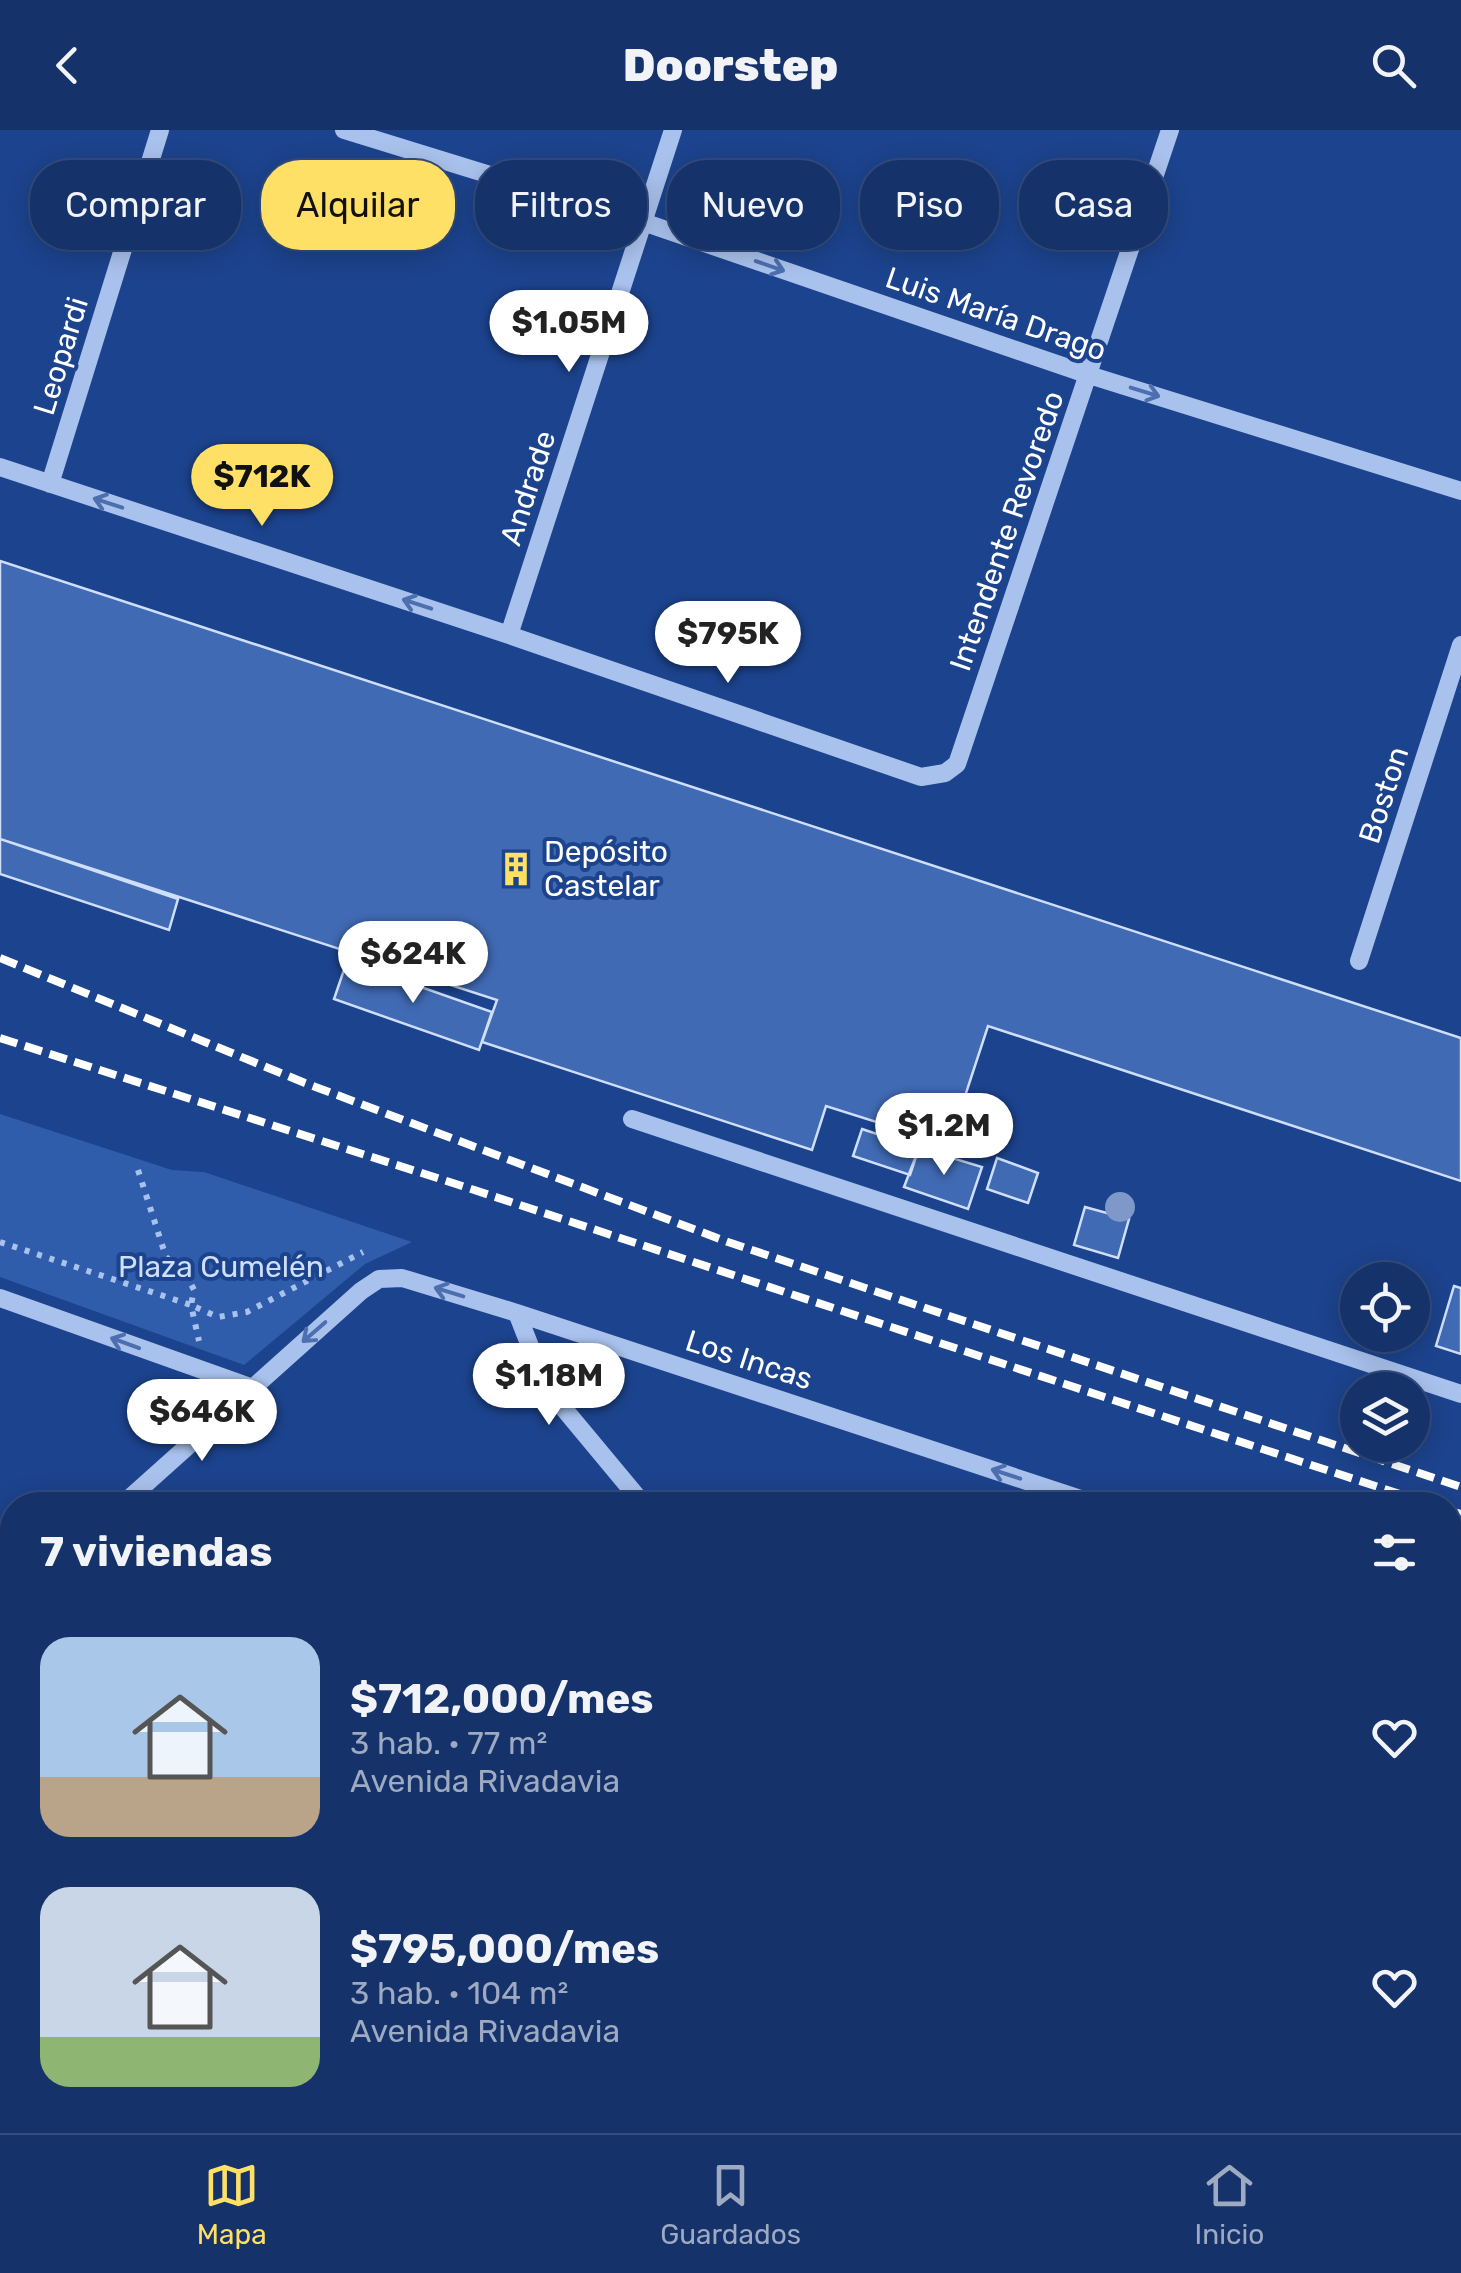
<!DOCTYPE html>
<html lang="es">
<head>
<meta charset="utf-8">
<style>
  :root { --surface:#15326a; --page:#1e3a70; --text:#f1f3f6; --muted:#9daac1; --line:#344d7e; --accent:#fee067 }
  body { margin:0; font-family:Rubik,sans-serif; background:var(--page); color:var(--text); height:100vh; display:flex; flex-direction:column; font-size:38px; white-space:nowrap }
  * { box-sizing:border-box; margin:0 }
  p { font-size:32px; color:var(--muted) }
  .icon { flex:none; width:55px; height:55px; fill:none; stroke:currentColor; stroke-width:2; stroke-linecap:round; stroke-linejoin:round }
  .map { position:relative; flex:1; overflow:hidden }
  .panel { position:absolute; left:0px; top:1362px; width:1462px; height:642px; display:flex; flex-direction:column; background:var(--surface); border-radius:40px 40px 0 0; box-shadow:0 5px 25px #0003,0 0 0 2px var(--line) }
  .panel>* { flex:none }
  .guide { position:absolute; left:30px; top:30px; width:1402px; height:90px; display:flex; gap:20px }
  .fabs { position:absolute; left:1340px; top:1132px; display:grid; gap:20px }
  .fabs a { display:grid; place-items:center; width:90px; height:90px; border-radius:50%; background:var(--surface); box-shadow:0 5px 25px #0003,0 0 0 2px var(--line); font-size:50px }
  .price { position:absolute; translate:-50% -85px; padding:0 22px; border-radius:35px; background:#fff; color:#222; font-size:32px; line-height:65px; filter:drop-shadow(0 2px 5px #0008) }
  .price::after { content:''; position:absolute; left:50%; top:60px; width:30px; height:22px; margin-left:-15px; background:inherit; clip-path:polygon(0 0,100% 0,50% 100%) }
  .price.selected { background:var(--accent); color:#111 }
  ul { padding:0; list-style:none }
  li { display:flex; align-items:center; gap:30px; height:250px; padding:0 40px }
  li span { display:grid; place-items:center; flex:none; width:280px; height:200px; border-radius:30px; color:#555 }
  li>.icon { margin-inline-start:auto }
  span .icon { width:120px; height:120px; fill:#fffc; stroke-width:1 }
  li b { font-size:42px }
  h2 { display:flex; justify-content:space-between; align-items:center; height:120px; padding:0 40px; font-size:42px }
  .chip { padding:0 35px; border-radius:40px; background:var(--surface); box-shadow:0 5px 25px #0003,0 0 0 2px var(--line); font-size:35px; line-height:90px }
  .chip.selected { background:var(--accent); color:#111 }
  header { display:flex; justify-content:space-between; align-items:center; height:130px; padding:0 40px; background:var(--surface); font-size:45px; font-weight:800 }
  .tabs { display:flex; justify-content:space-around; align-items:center; height:140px; border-top:2px solid var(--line); background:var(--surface); font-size:28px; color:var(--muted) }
  .tabs a { display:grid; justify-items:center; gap:5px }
  .tabs .selected { color:var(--accent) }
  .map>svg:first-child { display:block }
</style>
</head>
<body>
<header><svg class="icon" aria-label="back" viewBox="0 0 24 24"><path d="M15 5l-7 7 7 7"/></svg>Doorstep<svg class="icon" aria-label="search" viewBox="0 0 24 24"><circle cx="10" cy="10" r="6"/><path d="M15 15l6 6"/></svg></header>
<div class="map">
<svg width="1461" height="2003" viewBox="0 0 1461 2003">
  <rect width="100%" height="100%" fill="#1c438d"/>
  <path fill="#2f5cab" d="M0 984 172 1040 204 1042 412 1112 365 1134 244 1235 0 1147Z"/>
  <path fill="#406ab3" stroke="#cfdefa" stroke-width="2.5" d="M0 431 1461 908V1051L988 896 949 1015 826 976 812 1020 482 912 497 870 0 709Z
    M0 709 178 769 169 800 0 744Z
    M347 831 492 882 479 920 334 869Z
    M862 999 919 1018 910 1045 853 1026Z
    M919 1018 982 1037 968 1079 904 1057Z
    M997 1028 1038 1043 1028 1073 987 1059Z
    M1085 1077 1129 1089 1118 1128 1074 1115Z
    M1454 1156 1461 1158V1224L1436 1216Z"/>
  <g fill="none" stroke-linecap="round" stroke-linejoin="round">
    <path stroke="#a9c2ed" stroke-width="6" stroke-dasharray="5 8" stroke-linecap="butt" d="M138 1040 166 1127 187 1146 194 1160 191 1175 218 1187 247 1182 363 1122
      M0 1112 191 1175 199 1211"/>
    <path stroke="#a9c2ed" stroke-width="18" d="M344 0 643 92 1089 245 1461 361
      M0 337 509 505 921 647 945 643 957 634 1170 0
      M50 354 160 0
      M509 505 673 0
      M1359 831 1461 515
      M632 989 1461 1264
      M0 1168 250 1257
      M517 1183 537 1234 560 1274 644 1375
      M122 1375 361 1161 379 1149 402 1148 517 1183 1099 1375
      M0 1486 12 1474
      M1450 1496 1461 1499
      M1450 1766 1461 1757
      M503 1992 511 2003
      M373 2003 385 1992
      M1159 2003 1172 1992"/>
    <path stroke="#fff" stroke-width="8" stroke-dasharray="18 8" stroke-linecap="butt" d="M0 828 305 953 728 1112 1461 1357
      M0 908 456 1054 1433 1375
      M1450 1381 1461 1384"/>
  </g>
  <circle fill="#7e98c9" cx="1120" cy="1077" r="15"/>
  <defs><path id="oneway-shaft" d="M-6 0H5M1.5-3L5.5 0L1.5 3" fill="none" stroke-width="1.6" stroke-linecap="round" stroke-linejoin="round" transform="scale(2.5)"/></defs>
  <g stroke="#4d6faf">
    <use href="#oneway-shaft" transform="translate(770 136) rotate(19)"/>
    <use href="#oneway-shaft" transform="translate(1145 262) rotate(17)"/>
    <use href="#oneway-shaft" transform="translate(108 373) rotate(-162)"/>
    <use href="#oneway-shaft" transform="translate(417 474) rotate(-162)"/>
    <use href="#oneway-shaft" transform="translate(449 1162) rotate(-163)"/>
    <use href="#oneway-shaft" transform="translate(314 1202) rotate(139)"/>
    <use href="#oneway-shaft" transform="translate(125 1213) rotate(-160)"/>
    <use href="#oneway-shaft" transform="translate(1006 1344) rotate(-162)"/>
  </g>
  <defs>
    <g id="building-bare" transform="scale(2.7)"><path d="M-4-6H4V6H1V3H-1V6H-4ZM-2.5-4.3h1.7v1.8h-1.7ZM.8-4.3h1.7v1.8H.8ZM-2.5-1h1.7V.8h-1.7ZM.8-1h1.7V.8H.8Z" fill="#fee067" stroke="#1c438d" stroke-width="2.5" paint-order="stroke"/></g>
  </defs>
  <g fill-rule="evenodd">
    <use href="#building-bare" x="516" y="739"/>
  </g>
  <g text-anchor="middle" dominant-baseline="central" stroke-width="8" stroke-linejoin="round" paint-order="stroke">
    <g font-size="30" fill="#fff" stroke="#1c438d">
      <text transform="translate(996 184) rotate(19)">Luis María Drago</text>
      <text transform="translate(61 226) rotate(-73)">Leopardi</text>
      <text transform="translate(528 358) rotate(-72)">Andrade</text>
      <text transform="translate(1007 401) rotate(-71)">Intendente Revoredo</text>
      <text transform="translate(1384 665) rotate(-72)">Boston</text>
      <text transform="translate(749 1230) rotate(18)">Los Incas</text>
    </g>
    <g font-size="30" fill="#fff" stroke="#1c438d" text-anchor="start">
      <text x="544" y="722">Depósito<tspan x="544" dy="34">Castelar</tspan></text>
    </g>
    <g font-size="30" fill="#cfdefa" stroke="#1c438d">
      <text x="221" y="1137">Plaza Cumelén</text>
    </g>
  </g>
</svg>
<div class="fabs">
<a><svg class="icon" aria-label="locate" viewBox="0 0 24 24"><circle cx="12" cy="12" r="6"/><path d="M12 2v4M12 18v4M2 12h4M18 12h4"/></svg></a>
<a><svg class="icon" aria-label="layers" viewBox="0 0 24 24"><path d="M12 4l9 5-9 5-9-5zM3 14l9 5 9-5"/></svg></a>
</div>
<b class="price" style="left:569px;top:245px">$1.05M</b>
<b class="price selected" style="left:262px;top:399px">$712K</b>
<b class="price" style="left:728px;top:556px">$795K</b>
<b class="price" style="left:413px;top:876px">$624K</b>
<b class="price" style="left:944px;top:1048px">$1.2M</b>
<b class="price" style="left:549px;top:1298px">$1.18M</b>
<b class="price" style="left:202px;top:1334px">$646K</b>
<div class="guide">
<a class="chip">Comprar</a>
<a class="chip selected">Alquilar</a>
<a class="chip">Filtros</a>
<a class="chip">Nuevo</a>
<a class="chip">Piso</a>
<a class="chip">Casa</a>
</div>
<section class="panel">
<h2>7 viviendas<svg class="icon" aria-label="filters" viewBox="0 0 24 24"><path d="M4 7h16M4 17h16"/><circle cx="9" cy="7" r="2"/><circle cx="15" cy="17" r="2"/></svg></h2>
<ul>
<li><span style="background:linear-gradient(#a9c7e8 70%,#b9a48a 0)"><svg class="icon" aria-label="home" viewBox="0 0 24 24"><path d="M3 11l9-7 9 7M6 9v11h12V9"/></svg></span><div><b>$712,000/mes</b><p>3 hab. · 77 m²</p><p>Avenida Rivadavia</p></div><svg class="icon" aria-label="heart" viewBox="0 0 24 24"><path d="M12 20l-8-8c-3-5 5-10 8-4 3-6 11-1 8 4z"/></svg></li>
<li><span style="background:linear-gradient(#c9d6e8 75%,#8fb573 0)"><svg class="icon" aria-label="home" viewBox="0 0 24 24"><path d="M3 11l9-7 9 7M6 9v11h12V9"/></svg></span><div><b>$795,000/mes</b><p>3 hab. · 104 m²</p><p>Avenida Rivadavia</p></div><svg class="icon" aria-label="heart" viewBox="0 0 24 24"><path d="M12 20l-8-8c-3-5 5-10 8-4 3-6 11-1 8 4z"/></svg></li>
</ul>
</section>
</div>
<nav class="tabs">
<a class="selected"><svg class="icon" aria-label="map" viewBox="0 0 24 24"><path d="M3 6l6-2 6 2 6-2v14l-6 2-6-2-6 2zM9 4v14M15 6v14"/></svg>Mapa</a>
<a><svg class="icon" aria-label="saved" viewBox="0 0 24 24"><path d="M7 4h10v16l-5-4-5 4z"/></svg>Guardados</a>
<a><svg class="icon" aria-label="home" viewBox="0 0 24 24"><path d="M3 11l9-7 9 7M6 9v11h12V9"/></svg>Inicio</a>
</nav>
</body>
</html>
